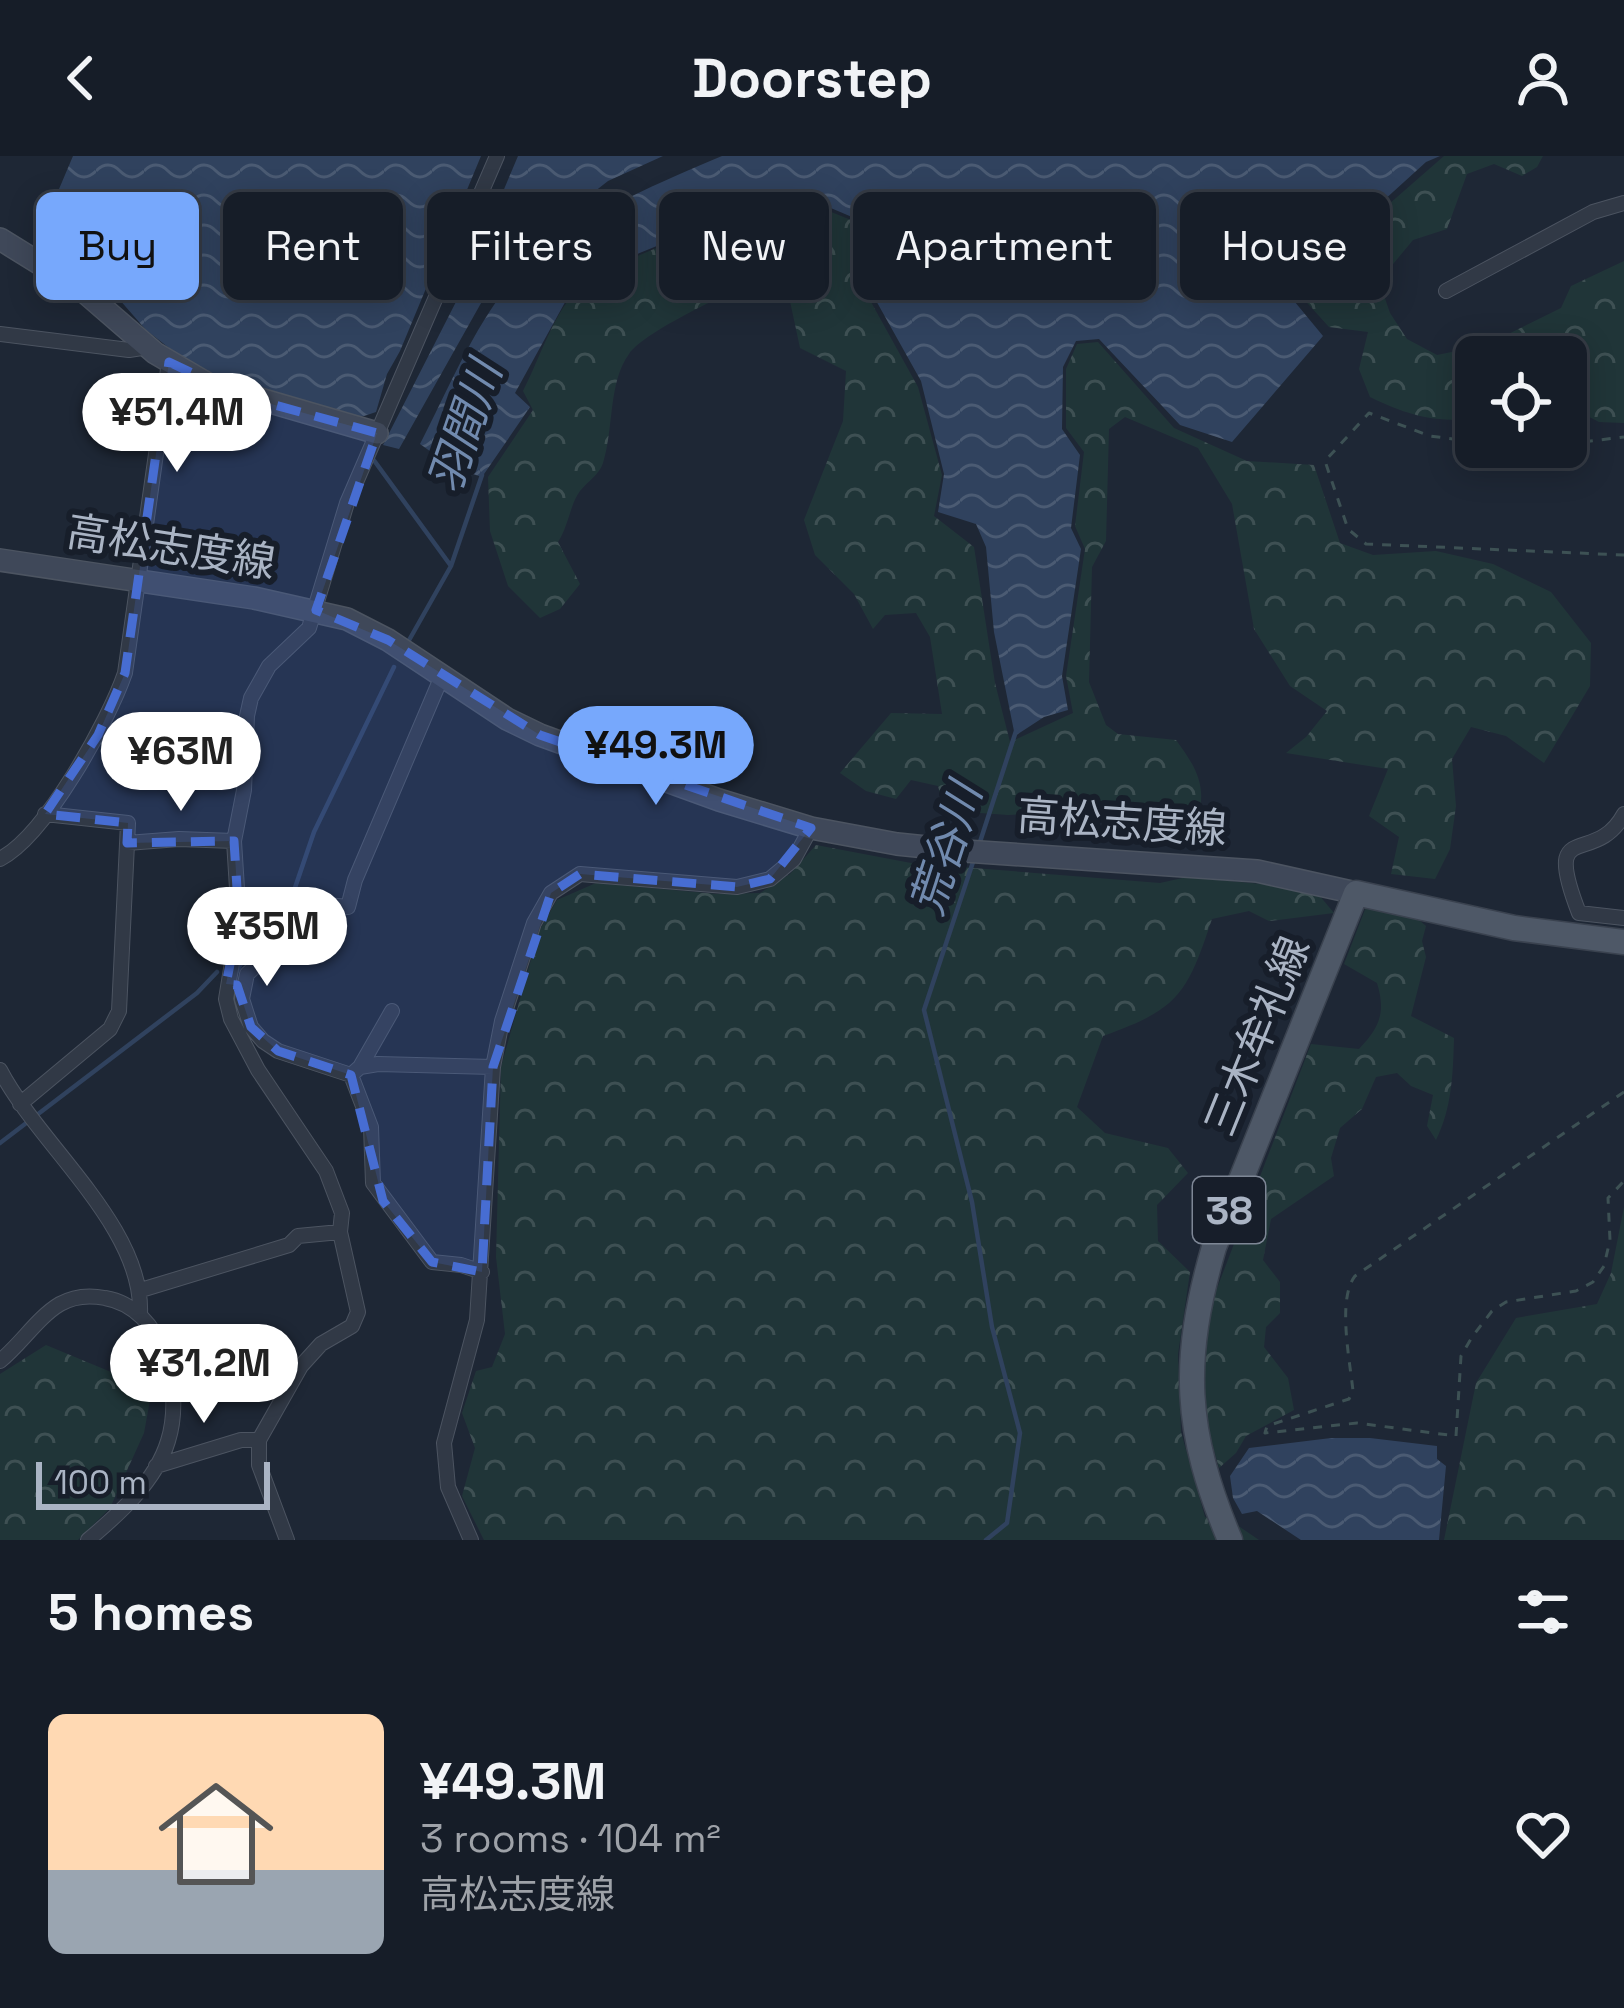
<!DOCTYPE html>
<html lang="en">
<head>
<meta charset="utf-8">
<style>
  :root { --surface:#161d28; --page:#1f2630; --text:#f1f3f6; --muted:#9ea2a8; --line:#353b45; --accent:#77a8fc }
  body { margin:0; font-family:"Space Grotesk","Noto Sans JP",sans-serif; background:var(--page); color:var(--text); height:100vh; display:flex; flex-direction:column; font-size:45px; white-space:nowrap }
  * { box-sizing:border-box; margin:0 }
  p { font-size:39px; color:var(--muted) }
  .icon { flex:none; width:66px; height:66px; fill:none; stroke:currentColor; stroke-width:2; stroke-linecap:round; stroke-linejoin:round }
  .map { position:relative; height:1384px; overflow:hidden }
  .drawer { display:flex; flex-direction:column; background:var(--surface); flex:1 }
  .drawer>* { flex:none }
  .hud { position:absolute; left:36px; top:36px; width:1554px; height:108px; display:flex; gap:24px }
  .tools { position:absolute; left:1455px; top:180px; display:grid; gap:24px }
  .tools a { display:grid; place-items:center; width:132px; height:132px; border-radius:18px; background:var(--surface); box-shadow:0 6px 30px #0003,0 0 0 3px var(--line); font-size:60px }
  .scale { position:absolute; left:36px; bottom:30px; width:234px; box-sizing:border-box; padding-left:12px; border:6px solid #aab4c4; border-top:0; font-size:33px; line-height:42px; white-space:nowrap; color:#aab4c4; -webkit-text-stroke:9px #171e2a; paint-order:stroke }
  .price { position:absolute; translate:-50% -102px; padding:0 27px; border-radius:42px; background:#fff; color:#222; font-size:39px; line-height:78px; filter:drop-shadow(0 3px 6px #0008) }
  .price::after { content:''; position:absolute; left:50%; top:72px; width:36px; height:27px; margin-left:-18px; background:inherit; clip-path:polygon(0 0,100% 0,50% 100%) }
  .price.selected { background:var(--accent); color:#111 }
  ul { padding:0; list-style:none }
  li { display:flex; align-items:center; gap:36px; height:300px; padding:0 48px }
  li span { display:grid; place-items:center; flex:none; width:336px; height:240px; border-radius:18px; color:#555 }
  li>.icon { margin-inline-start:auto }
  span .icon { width:144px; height:144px; fill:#fffc; stroke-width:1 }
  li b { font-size:51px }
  h2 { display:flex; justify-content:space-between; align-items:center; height:144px; padding:0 48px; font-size:51px }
  .chip { padding:0 42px; border-radius:18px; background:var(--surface); box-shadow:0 6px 30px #0003,0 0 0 3px var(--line); font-size:42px; line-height:108px }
  .chip.selected { background:var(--accent); color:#111 }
  header { display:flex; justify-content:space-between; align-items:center; height:156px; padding:0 48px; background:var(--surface); font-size:54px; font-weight:700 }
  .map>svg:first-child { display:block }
</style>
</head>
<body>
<header><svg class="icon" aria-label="back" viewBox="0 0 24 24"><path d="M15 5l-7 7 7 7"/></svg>Doorstep<svg class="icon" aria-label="person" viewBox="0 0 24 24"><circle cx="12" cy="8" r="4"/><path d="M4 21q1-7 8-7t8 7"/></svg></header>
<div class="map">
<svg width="1624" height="1384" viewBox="0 0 1624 1384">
  <defs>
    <pattern id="forest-crowns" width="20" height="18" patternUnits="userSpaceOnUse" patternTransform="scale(3)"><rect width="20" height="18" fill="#203538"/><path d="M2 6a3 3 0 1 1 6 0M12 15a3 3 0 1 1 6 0" fill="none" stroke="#3e5053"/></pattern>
    <pattern id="water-waves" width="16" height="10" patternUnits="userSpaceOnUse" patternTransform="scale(3)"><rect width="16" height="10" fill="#30425e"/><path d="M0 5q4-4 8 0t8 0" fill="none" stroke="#4b5b73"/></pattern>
  </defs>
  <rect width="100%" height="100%" fill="#1e2735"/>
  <path fill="url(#forest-crowns)" d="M1444 0H1543L1537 11 1522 20 1494 8 1467 18 1447 73 1413 84 1379 125 1390 157 1407 183 1437 199 1486 189 1561 152 1571 130 1624 105V267L1599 266 1578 255 1566 256V201H1476V263C1433 266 1409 260 1370 241L1359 213 1368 176 1329 171 1290 128 1341 90Z
    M804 45 851 64 871 146 918 231 942 319 934 360 974 391 995 527 1010 586 1073 557 1066 520 1085 393 1075 370 1084 296 1066 272V213L1077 188 1098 186 1174 272 1247 305 1314 309 1340 387 1373 399 1436 395 1493 408 1551 436 1591 487 1590 530 1544 607 1506 580 1471 571 1452 603 1456 650 1450 693 1435 723 1391 718 1399 681 1369 660 1388 613 1286 597 1306 581 1327 555 1290 530 1254 473 1232 348 1198 292 1125 261 1109 273 1106 385 1092 411 1089 526 1106 569 1118 578 1176 584C1196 611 1209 632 1196 666L1177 667 1121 654 1008 659 953 655 943 649 938 630 911 624 896 643 866 635 840 617 891 557 942 558 930 481 916 457 885 459 873 473 854 438 815 399 804 364 843 265 846 215 800 192 790 145 767 118C735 135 647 173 629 198 608 227 614 272 603 307 599 319 588 325 580 335 570 348 569 369 558 386L580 428 560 453 540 462 508 430 490 375 488 321 533 254 523 235C538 206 550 168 570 142 602 102 751 58 804 45Z
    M816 689 911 707 1160 727 1187 721 1314 733 1334 757 1269 765 1249 755 1212 763C1187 838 1179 853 1103 880L1077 951 1105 977 1168 992 1188 1017 1157 1049 1158 1085 1190 1116 1178 1198 1181 1276 1205 1361 1237 1369 1259 1384H484L462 1340 475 1292 462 1257 476 1215 492 1211 505 1178 496 1101 501 911 539 775 557 744 596 727 717 738 760 737 790 718Z
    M1366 751 1413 759 1426 770 1422 785 1426 801 1411 860 1454 882C1453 917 1452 952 1436 984L1427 970 1433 939 1411 930 1397 917 1376 921 1362 953 1340 972 1331 1002 1334 1020 1271 1063 1263 1104 1280 1126V1157L1266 1171 1264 1191 1288 1222 1294 1254 1246 1280 1236 1297 1219 1312 1206 1266 1204 1208 1209 1153 1311 888 1359 893C1380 871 1386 856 1377 827L1344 808Z
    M1624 1051V1384H1444L1476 1227 1516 1162 1597 1148 1611 1117Z
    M46 1189 152 1233 144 1277 110 1352 78 1384H0V1218Z"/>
  <path fill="url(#water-waves)" d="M73 0H481L400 195 387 218 376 256 358 262 204 219 146 174 105 127 40 78Z
    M518 0H663L608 25 534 83 494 124 399 293 383 289 460 138Z
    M722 0H1440L1426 6 1339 85 1275 111 1285 134 1323 180 1232 286 1180 269 1099 183 1076 185 1063 211 1062 273 1080 299 1071 372 1081 393 1062 520 1068 554 1044 561 1015 580 994 476 986 391 976 368 938 356 944 318 921 225 874 141 852 61 805 41 740 56 598 114 569 139 515 237 530 251 482 321 452 311 420 288C449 232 475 167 516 120 562 67 658 27 722 0Z
    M1331 1282H1370L1437 1290V1303L1446 1310 1439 1384H1301L1257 1355 1242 1358 1233 1342 1230 1320 1249 1292Z"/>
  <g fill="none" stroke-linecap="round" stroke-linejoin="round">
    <path stroke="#30425e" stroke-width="4.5" d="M373 303 451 410
      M408 486 451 410 482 319
      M979 689 1016 575
      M973 706 924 854 972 1046 992 1171 1020 1277 1007 1367 986 1384
      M236 817 244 802 276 777 285 761 314 676 394 511
      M0 987 197 837 217 816"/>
    <g stroke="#4c5461" stroke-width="16">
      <path id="street" d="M1446 135 1593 56 1624 47
        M0 178 129 194 148 191
        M442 520 355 724 348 751 317 748 287 782 247 818 242 843 251 871 263 885 278 895 351 919 371 971 373 1027 432 1106 461 1109 482 1116
        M1624 658C1594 713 1541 659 1579 757L1624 762
        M127 687 179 683 234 685
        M0 703C46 679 108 566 125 517L169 206
        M360 911 392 855
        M0 914C39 989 144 1071 140 1158
        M351 919 360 911 378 908 493 911
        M20 948 110 873 119 855 128 667 45 658
        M141 1134 289 1089 298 1080 340 1076
        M0 1205C21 1188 38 1161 60 1148 74 1140 90 1139 105 1142 164 1152 184 1234 168 1285 156 1325 119 1358 88 1384
        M156 1310 241 1284H259
        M287 1384 259 1309V1284L301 1210 321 1188 352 1170 358 1156 340 1076 342 1057 326 1015 258 914 231 863 226 843 239 764 234 685 244 634 247 560 251 542 269 510 309 472 347 347 497 0
        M471 1384 448 1331 444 1287 477 1164 493 911 502 865 534 767 551 737 580 718 737 731 770 723 794 703 811 672"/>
    </g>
    <g stroke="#4c5461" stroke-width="24">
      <path id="secondary" d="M0 83 81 133 155 197 208 228 377 277
        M0 404 254 442 347 463 388 484 507 563 540 579 719 644 811 672 897 688 965 695 1257 715 1356 737"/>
    </g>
    <g stroke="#3a424f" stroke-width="27">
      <path id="primary" d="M1230 1384C1184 1274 1181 1205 1214 1091L1356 737 1514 772 1624 786"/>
    </g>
    <path stroke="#3d5154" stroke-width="3" stroke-dasharray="9 9" stroke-linecap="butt" d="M1476 286 1430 280 1369 257 1325 305 1348 373 1366 388 1624 399
      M1566 288 1624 281
      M1531 291H1550
      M1624 936 1355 1120C1337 1143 1350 1205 1353 1235L1349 1243 1267 1270 1265 1277 1357 1267 1456 1280 1461 1200 1472 1181 1492 1155 1506 1146 1576 1135 1593 1126 1604 1110 1610 1084 1608 1042 1624 1025"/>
    <use href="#street" stroke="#313946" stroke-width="14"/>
    <use href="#secondary" stroke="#3f4859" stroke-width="21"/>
    <use href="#primary" stroke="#4e5867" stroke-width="24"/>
  </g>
  <path fill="#476dd2" fill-opacity="0.2" stroke="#476dd2" stroke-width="9" stroke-dasharray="24 15" stroke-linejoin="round" d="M169 206 238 239 377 277 316 454 388 484 540 579 811 672 770 723 737 731 580 718 551 737 493 911 482 1116 432 1106 383 1045 351 919 278 895 251 871 237 829 226 828 239 764 234 685 127 687 128 667 45 658 98 579 125 517Z"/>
  <g text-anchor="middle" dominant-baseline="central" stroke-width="12" stroke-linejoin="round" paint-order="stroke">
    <rect fill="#171e2a" stroke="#7e8796" stroke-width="3" x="1193" y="1021" width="72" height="66" rx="9"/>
    <g font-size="39" font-weight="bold" fill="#aab4c4">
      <text x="1229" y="1054">38</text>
    </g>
    <g font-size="42" fill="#aab4c4" stroke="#171e2a">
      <text transform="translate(171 391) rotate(9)">高松志度線</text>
      <text transform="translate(1122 666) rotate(4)">高松志度線</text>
      <text transform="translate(1257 880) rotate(-68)">三木牟礼線</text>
    </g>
    <g font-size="45" font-style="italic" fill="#718aae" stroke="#171e2a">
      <text transform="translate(465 271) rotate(-71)">羽間川</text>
      <text transform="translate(946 693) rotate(-72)">荒谷川</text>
    </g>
  </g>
</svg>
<div class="tools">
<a><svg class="icon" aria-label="locate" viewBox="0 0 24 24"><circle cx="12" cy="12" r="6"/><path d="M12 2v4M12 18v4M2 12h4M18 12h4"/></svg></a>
</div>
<div class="scale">100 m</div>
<b class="price" style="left:177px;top:319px">¥51.4M</b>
<b class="price selected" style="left:656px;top:652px">¥49.3M</b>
<b class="price" style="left:181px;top:658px">¥63M</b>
<b class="price" style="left:267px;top:833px">¥35M</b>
<b class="price" style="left:204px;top:1270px">¥31.2M</b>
<div class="hud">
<a class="chip selected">Buy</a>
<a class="chip">Rent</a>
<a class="chip">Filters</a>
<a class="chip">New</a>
<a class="chip">Apartment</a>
<a class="chip">House</a>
</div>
</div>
<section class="drawer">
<h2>5 homes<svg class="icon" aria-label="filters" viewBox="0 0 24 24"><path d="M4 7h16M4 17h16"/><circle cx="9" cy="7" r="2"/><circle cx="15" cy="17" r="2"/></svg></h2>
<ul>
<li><span style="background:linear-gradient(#ffd9b3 65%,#9aa5b1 0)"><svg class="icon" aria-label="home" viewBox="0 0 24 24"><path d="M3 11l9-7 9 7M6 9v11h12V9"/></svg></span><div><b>¥49.3M</b><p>3 rooms · 104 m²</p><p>高松志度線</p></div><svg class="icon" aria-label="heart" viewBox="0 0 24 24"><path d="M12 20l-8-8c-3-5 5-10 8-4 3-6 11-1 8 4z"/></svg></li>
</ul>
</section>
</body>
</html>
